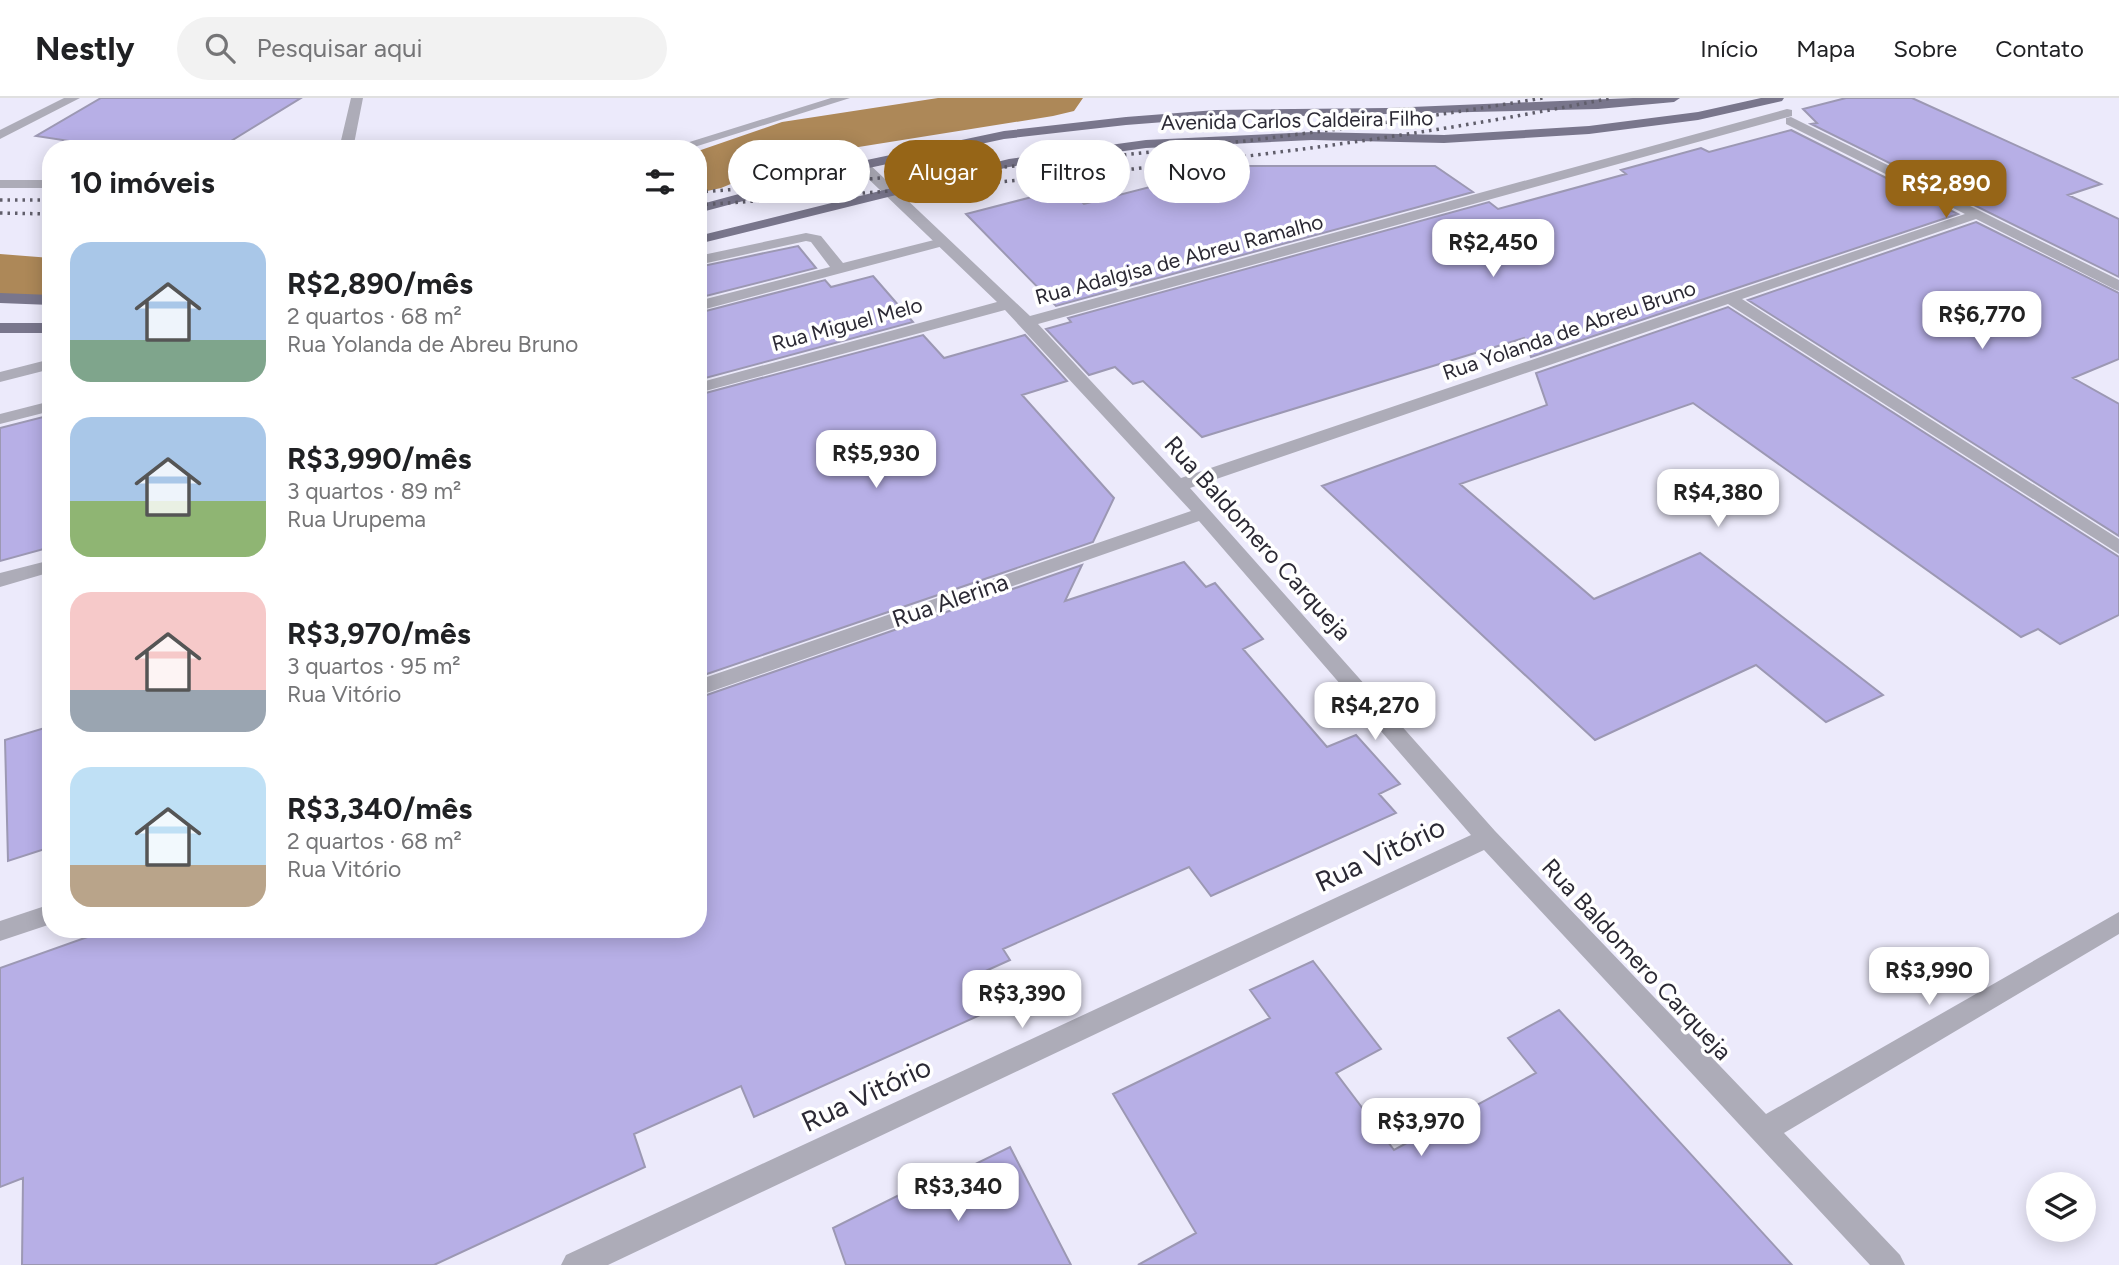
<!DOCTYPE html>
<html lang="pt">
<head>
<meta charset="utf-8">
<style>
  :root { --surface:#fff; --page:#f2f2f2; --text:#202124; --muted:#757577; --line:#e0e0e0; --accent:#966517 }
  body { margin:0; font-family:Figtree,sans-serif; background:var(--page); color:var(--text); height:100vh; display:flex; flex-direction:column; font-size:26px; white-space:nowrap }
  * { box-sizing:border-box; margin:0 }
  p { font-size:23px; color:var(--muted) }
  .icon { flex:none; width:38px; height:38px; fill:none; stroke:currentColor; stroke-width:2; stroke-linecap:round; stroke-linejoin:round }
  .map { position:relative; flex:1; overflow:hidden }
  .side { position:absolute; left:42px; top:42px; width:665px; height:798px; display:flex; flex-direction:column; background:var(--surface); border-radius:28px; box-shadow:0 4px 18px #0003 }
  .side>* { flex:none }
  .guide { position:absolute; left:728px; top:42px; width:665px; height:63px; display:flex; gap:14px }
  .fabs { position:absolute; left:2026px; top:1074px; display:grid; gap:14px }
  .fabs a { display:grid; place-items:center; width:70px; height:70px; border-radius:50%; background:var(--surface); box-shadow:0 4px 18px #0003; font-size:35px }
  .price { position:absolute; translate:-50% -60px; padding:0 16px; border-radius:14px; background:#fff; color:#222; font-size:23px; line-height:46px; filter:drop-shadow(0 2px 4px #0008) }
  .price::after { content:''; position:absolute; left:50%; top:42px; width:21px; height:16px; margin-left:-10px; background:inherit; clip-path:polygon(0 0,100% 0,50% 100%) }
  .price.selected { background:var(--accent); color:#fff }
  ul { padding:0; list-style:none }
  li { display:flex; align-items:center; gap:21px; height:175px; padding:0 28px }
  li span { display:grid; place-items:center; flex:none; width:196px; height:140px; border-radius:21px; color:#555 }
  li>.icon { margin-inline-start:auto }
  span .icon { width:84px; height:84px; fill:#fffc; stroke-width:1 }
  li b { font-size:30px }
  h2 { display:flex; justify-content:space-between; align-items:center; height:84px; padding:0 28px; font-size:30px }
  .tag { padding:0 24px; border-radius:32px; background:var(--surface); box-shadow:0 4px 18px #0003; font-size:24px; line-height:63px }
  .tag.selected { background:var(--accent); color:#fff }
  header { display:flex; align-items:center; gap:42px; box-sizing:border-box; height:98px; padding:0 35px; background:var(--surface); border-bottom:2px solid var(--line) }
  header strong { font-size:33px }
  nav { display:flex; gap:38px; margin-inline-start:auto; font-size:24px }
  .search { width:490px; height:63px; background:var(--page); display:flex; align-items:center; gap:18px; box-sizing:border-box; padding:0 24px; border-radius:38px; color:var(--muted); font-size:26px }
  .map>svg:first-child { display:block }
</style>
</head>
<body>
<header>
<strong>Nestly</strong>
<div class="search"><svg class="icon" aria-label="search" viewBox="0 0 24 24"><circle cx="10" cy="10" r="6"/><path d="M15 15l6 6"/></svg>Pesquisar aqui</div>
<nav><a>Início</a><a>Mapa</a><a>Sobre</a><a>Contato</a></nav>
</header>
<div class="map">
<svg width="2119" height="1167" viewBox="0 0 2119 1167">
  <rect width="100%" height="100%" fill="#eceafb"/>
  <g fill="none" stroke-linecap="round" stroke-linejoin="round">
    <path fill="#ad8858" fill-rule="evenodd" d="M938 0H1083L1074 13 1053 18 796 59 721 90 698 95V53L782 24Z
      M0 156 51 160V204L0 200Z"/>
  </g>
  <path fill="#b7afe6" stroke="#9c98b3" stroke-width="2" d="M101 0H301L218 51H122L36 38Z
    M1846 0H1912L2101 86 2068 97 2119 121V179L1811 26 1817 25 1803 11Z
    M1791 32 1958 116 1531 259 1524 240 1202 339 1143 283 1133 286 1115 269 1089 277 1046 231 1071 224 1068 220 1489 104 1498 111 1626 76 1621 72 1701 50 1709 54Z
    M1232 68H1435L1473 94 1056 208 966 116 1067 90 1084 106Z
    M1976 124 2119 195V261L2073 280 2119 306V438L1748 202Z
    M798 148 816 170 698 200V169Z
    M873 178 913 224 698 282V215L825 182 831 189Z
    M1728 209 2119 459V517L2060 546 2038 531 2021 539 1693 305 1460 386 1594 501 1700 455 1883 597 1826 624 1756 567 1595 642 1322 388 1547 307 1536 275Z
    M923 237 944 260 1025 237 1067 283 1022 297 1114 400 1093 444 698 579V297Z
    M51 317V449L0 463V330Z
    M1184 464 1206 489 1215 485 1263 541 1243 551 1327 649 1356 637 1400 686 1379 696 1396 715 1211 798 1189 769 1003 851 1010 862 970 880 989 913 754 1019 741 988 634 1036 645 1069 434 1167H22L23 1080 0 1089V870L110 831H698V600L1082 467 1065 503Z
    M51 628V749L8 763 5 642Z
    M1313 863 1381 951 1336 975 1394 1052 1536 975 1508 940 1559 912 1792 1167H1138L1196 1135 1113 996 1270 920 1250 892Z
    M1010 1049 1071 1167H846L833 1130 913 1090 916 1095Z"/>
  <g fill="none" stroke-linecap="round" stroke-linejoin="round">
    <path fill="#adacb8" fill-rule="evenodd" d="M806 135 821 138 843 165 942 140 949 144 947 147 698 213V203L830 169 811 144 806 143 698 167V158Z
      M51 261V271L0 284V274Z
      M51 303V313L0 326V316Z"/>
    <path fill="#adacb8" fill-rule="evenodd" d="M64 0H80L0 41V32Z
      M351 0H363L353 51H339Z
      M831 0H850L688 51H667Z
      M1787 11 1792 12V18L1038 226 1181 380 1965 116 1786 26V20L1791 19 2119 182V193L2114 191 1976 121 1742 201 2119 441V456L1728 206 1190 390 1495 733 1766 1016 2119 814V836L1784 1035 1900 1157 1905 1167H1870L1484 752 608 1167H561L566 1157 1471 737 1199 423 698 598V582L1191 413 1005 212 698 295V285L997 204 857 70V64H867L1030 218Z
      M0 82H51V90H0Z
      M51 462V474L0 489V475Z
      M51 806V826L0 843V823Z"/>
    <path fill="#79768c" fill-rule="evenodd" d="M1633 0H1680L1674 4 1598 11 1216 20 1126 27 1004 41 864 71 698 115V107L862 63 1004 33 1126 19 1216 12 1387 10Z
      M1761 0H1784L1782 3 1698 22 1589 36 1444 45 1312 42 1146 50 1009 69 698 146V138L1009 61 1146 42 1312 34 1444 37 1589 28 1698 14Z
      M0 195 51 197V207L0 205Z
      M0 225H51V235H0Z"/>
    <path stroke="#605e6b" stroke-width="3.5" stroke-dasharray="2.5 5" stroke-linecap="butt" d="M698 94C981 74 1263 47 1543 0
      M0 102H51
      M698 107C1003 86 1311 61 1611 0
      M0 115 51 116"/>
  </g>
  <g text-anchor="middle" dominant-baseline="central" stroke-width="7" stroke-linejoin="round" paint-order="stroke">
    <g font-size="21" fill="#2b2934" stroke="#fff">
      <text transform="translate(1297 22) rotate(-1)">Avenida Carlos Caldeira Filho</text>
      <text transform="translate(1179 161) rotate(-15)">Rua Adalgisa de Abreu Ramalho</text>
      <text transform="translate(847 226) rotate(-15)">Rua Miguel Melo</text>
      <text transform="translate(1569 232) rotate(-19)">Rua Yolanda de Abreu Bruno</text>
    </g>
    <g font-size="24" fill="#2b2934" stroke="#fff">
      <text transform="translate(1258 440) rotate(48)">Rua Baldomero Carqueja</text>
      <text transform="translate(950 502) rotate(-19)">Rua Alerina</text>
      <text transform="translate(1637 861) rotate(47)">Rua Baldomero Carqueja</text>
    </g>
    <g font-size="28" fill="#2b2934" stroke="#fff">
      <text transform="translate(1380 756) rotate(-25)">Rua Vitório</text>
      <text transform="translate(866 996) rotate(-25)">Rua Vitório</text>
    </g>
  </g>
</svg>
<div class="fabs">
<a><svg class="icon" aria-label="layers" viewBox="0 0 24 24"><path d="M12 4l9 5-9 5-9-5zM3 14l9 5 9-5"/></svg></a>
</div>
<b class="price selected" style="left:1946px;top:122px">R$2,890</b>
<b class="price" style="left:1493px;top:181px">R$2,450</b>
<b class="price" style="left:1982px;top:253px">R$6,770</b>
<b class="price" style="left:876px;top:392px">R$5,930</b>
<b class="price" style="left:1718px;top:431px">R$4,380</b>
<b class="price" style="left:1375px;top:644px">R$4,270</b>
<b class="price" style="left:1929px;top:909px">R$3,990</b>
<b class="price" style="left:1022px;top:932px">R$3,390</b>
<b class="price" style="left:1421px;top:1060px">R$3,970</b>
<b class="price" style="left:958px;top:1125px">R$3,340</b>
<div class="guide">
<a class="tag">Comprar</a>
<a class="tag selected">Alugar</a>
<a class="tag">Filtros</a>
<a class="tag">Novo</a>
</div>
<section class="side">
<h2>10 imóveis<svg class="icon" aria-label="filters" viewBox="0 0 24 24"><path d="M4 7h16M4 17h16"/><circle cx="9" cy="7" r="2"/><circle cx="15" cy="17" r="2"/></svg></h2>
<ul>
<li><span style="background:linear-gradient(#a9c7e8 70%,#7fa58c 0)"><svg class="icon" aria-label="home" viewBox="0 0 24 24"><path d="M3 11l9-7 9 7M6 9v11h12V9"/></svg></span><div><b>R$2,890/mês</b><p>2 quartos · 68 m²</p><p>Rua Yolanda de Abreu Bruno</p></div></li>
<li><span style="background:linear-gradient(#a9c7e8 60%,#8fb573 0)"><svg class="icon" aria-label="home" viewBox="0 0 24 24"><path d="M3 11l9-7 9 7M6 9v11h12V9"/></svg></span><div><b>R$3,990/mês</b><p>3 quartos · 89 m²</p><p>Rua Urupema</p></div></li>
<li><span style="background:linear-gradient(#f6c9c9 70%,#9aa5b1 0)"><svg class="icon" aria-label="home" viewBox="0 0 24 24"><path d="M3 11l9-7 9 7M6 9v11h12V9"/></svg></span><div><b>R$3,970/mês</b><p>3 quartos · 95 m²</p><p>Rua Vitório</p></div></li>
<li><span style="background:linear-gradient(#bfe0f5 70%,#b9a48a 0)"><svg class="icon" aria-label="home" viewBox="0 0 24 24"><path d="M3 11l9-7 9 7M6 9v11h12V9"/></svg></span><div><b>R$3,340/mês</b><p>2 quartos · 68 m²</p><p>Rua Vitório</p></div></li>
</ul>
</section>
</div>
</body>
</html>
